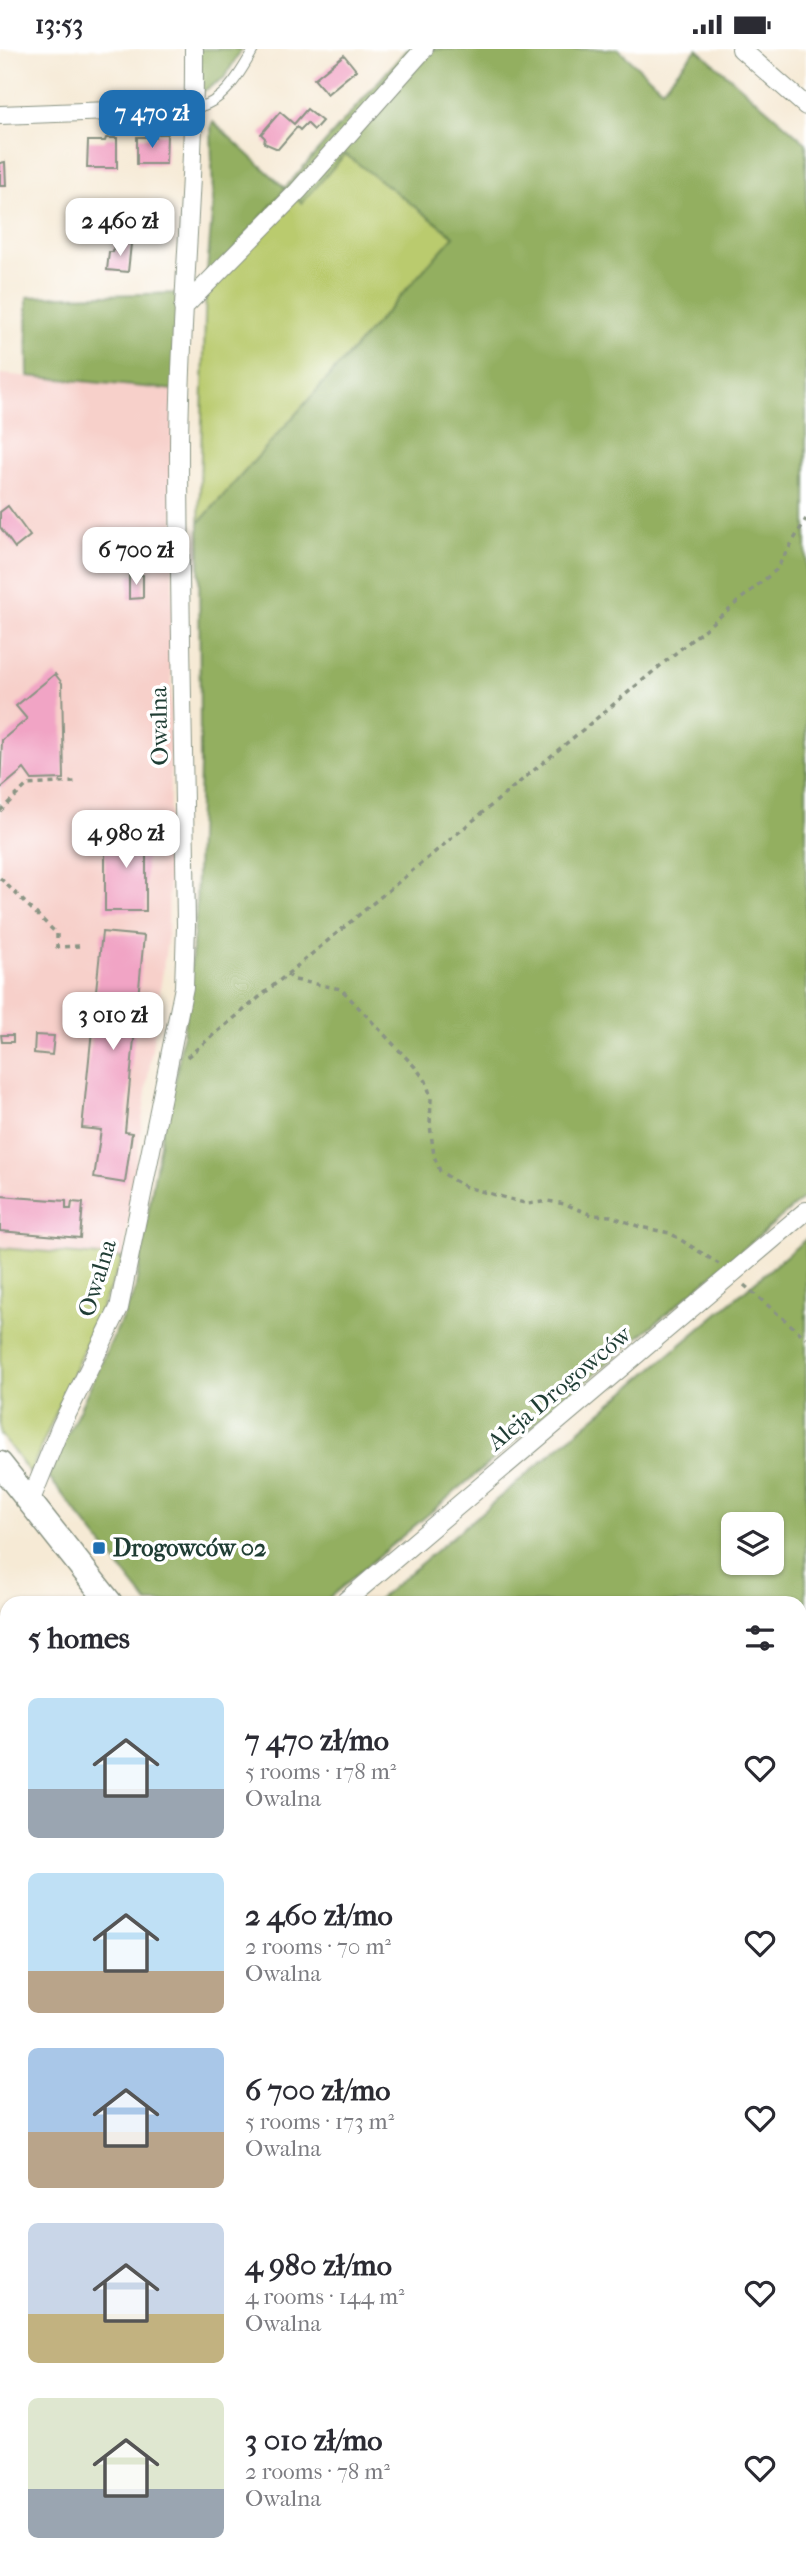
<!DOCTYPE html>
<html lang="en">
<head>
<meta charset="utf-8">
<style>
  :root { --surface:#fff; --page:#f2f2f3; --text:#2b2b33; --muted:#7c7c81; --accent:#1f6fb2 }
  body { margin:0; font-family:"IM FELL French Canon",serif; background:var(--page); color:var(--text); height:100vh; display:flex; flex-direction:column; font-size:26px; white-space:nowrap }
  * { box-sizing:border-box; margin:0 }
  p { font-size:23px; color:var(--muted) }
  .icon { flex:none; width:38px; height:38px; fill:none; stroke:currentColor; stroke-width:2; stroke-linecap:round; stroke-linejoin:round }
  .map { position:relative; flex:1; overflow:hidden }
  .side { position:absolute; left:0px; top:1547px; width:807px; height:975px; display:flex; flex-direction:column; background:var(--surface); border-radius:21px 21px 0 0; box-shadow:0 2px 5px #0004 }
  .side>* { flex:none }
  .controls { position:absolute; left:721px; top:1463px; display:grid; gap:14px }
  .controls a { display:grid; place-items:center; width:63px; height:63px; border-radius:10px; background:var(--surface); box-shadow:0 2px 5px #0004; font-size:35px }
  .price { position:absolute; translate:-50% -60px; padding:0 16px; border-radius:14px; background:#fff; color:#222; font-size:23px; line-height:46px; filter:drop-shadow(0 2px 4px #0008) }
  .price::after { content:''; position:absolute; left:50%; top:42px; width:21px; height:16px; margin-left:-10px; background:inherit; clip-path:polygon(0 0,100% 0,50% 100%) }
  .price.selected { background:var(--accent); color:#fff }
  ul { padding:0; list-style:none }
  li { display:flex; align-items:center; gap:21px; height:175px; padding:0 28px }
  li span { display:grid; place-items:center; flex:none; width:196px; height:140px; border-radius:10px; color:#555 }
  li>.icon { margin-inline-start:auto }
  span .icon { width:84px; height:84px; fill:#fffc; stroke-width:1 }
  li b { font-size:30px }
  h2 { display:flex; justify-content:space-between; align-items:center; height:84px; padding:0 28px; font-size:30px }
  .status { display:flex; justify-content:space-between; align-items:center; height:49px; padding:0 35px; background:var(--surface); direction:ltr }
  .status svg { height:19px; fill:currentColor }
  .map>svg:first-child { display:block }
</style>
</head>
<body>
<div class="status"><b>13:53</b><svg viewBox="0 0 49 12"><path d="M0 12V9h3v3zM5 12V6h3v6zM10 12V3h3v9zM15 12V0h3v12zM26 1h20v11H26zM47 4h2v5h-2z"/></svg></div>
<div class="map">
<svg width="806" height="2521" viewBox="0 0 806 2521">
  <rect width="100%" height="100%" fill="#fff"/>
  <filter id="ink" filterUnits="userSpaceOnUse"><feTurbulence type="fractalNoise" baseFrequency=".0143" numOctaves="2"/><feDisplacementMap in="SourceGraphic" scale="14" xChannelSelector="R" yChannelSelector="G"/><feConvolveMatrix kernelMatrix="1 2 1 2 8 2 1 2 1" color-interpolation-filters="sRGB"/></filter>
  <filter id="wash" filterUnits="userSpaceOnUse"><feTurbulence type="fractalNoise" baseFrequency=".00686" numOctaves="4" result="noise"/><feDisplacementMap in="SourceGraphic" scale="28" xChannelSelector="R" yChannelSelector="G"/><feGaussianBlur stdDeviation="1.57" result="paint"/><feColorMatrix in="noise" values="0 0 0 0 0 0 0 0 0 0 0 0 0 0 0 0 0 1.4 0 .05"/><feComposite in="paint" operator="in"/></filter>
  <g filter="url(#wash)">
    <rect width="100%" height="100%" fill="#f6ead5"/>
    <path fill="#f7d0ca" d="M0 325 175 341 168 884 123 1209 0 1199Z
      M806 2492V2521H770L777 2515H800V2497Z"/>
    <path fill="#bacb6e" stroke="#6c8451" stroke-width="2" d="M345 104 454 187 199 474 206 234 285 140 302 153Z
      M0 1199 123 1209 30 1424 0 1385Z"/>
    <path fill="#93af61" stroke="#59764a" stroke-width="2" fill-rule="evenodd" d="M198 0H242L224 29 199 45Z
      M407 0H618L662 40 697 0 806 94V1147L323 1554H148L48 1427 135 1242 166 1059 176 1028 187 959 196 863 200 715 199 474 454 187 345 105 302 154 285 140 206 234 213 154 211 77 213 73 285 139Z
      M181 244 175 341 28 327 27 248Z
      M806 1190V2388L800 2380V1554H374ZM733 1475H772V1514H733Z
      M7 2001V2515H149L142 2521H0V2007Z
      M274 2515H735L727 2521H279Z"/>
    <g id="blocks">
      <path fill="#f1a4c5" d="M344 6 356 21 327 45 314 30Z
        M307 60 322 72 314 81 307 74 300 81 297 78 278 100 264 94 265 89 261 85 280 63 294 75Z
        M155 85H167L166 115H137V88H155Z
        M106 89H117V119H87L88 92H105Z
        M5 113 6 137H0V114Z
        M114 194 131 195 128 223 107 221 109 203H113Z
        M8 457 30 487 15 499 0 478V463Z
        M129 526H143V549L129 550Z
        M55 625 62 634 64 730 32 731 24 720 0 740 2 691 27 670 16 657Z
        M105 780H146V862H105Z
        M102 883 144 887 125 1083 132 1084 125 1134 94 1129 101 1081 82 1079Z
        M1 986H13V993H2Z
        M35 986 54 987 52 1006 34 1004Z
        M0 1147 66 1152V1160H71L72 1153 83 1154 80 1189 0 1182Z"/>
    </g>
  </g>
  <g filter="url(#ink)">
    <use href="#blocks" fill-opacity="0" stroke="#8a9484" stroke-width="2"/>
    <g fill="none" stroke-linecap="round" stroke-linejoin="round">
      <g stroke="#8a9484" stroke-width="11">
        <path id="lane" d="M194 59C224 55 241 23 254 0"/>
      </g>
      <g stroke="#8a9484" stroke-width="20">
        <path id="street" d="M741 0 806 57
          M0 66 194 59
          M183 259 298 142 424 0
          M30 1453 61 1377 119 1259 184 938 186 877C184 717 179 556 179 396 180 264 195 132 194 0
          M343 1554 806 1162
          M800 2486 806 2481
          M755 2521 763 2515"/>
      </g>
      <g stroke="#8a9484" stroke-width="27">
        <path id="secondary" d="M0 1415 110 1554
          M800 2433 806 2441"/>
      </g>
      <path stroke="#8a9484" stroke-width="3.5" stroke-dasharray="5 5" stroke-linecap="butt" d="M0 762 27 736 75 733
        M0 829 57 885V898L80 897
        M287 925 295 931 341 940 415 1018 426 1032 431 1049 430 1076 434 1107 440 1122 453 1131 466 1138 528 1155 548 1152 565 1155 592 1166 611 1167 640 1178 670 1184 719 1215
        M187 1008 776 521 806 470
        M744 1236 806 1289
        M800 1669 806 1664
        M0 1997 7 1992
        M800 2335 806 2329"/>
      <use href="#lane" stroke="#fff" stroke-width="9"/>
      <use href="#street" stroke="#fff" stroke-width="18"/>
      <use href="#secondary" stroke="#fff" stroke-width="24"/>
    </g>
  </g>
  <rect fill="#1f6fb2" stroke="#fff" stroke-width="2.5" x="92" y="1492" width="14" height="14" rx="3.5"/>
  <g text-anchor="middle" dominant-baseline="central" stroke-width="7" stroke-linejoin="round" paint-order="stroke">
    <g font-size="24" fill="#1f3d34" stroke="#fff">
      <text transform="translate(159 677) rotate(-91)">Owalna</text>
      <text transform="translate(97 1229) rotate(-73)">Owalna</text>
      <text transform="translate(559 1339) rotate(-40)">Aleja Drogowców</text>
    </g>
    <g font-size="24" font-weight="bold" fill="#1f3d34" stroke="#fff" text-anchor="start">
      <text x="113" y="1499">Drogowców 02</text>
    </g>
  </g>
</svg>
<div class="controls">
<a><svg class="icon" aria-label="layers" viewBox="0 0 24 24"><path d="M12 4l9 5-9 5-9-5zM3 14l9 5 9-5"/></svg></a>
</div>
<b class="price selected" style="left:152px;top:101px">7 470 zł</b>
<b class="price" style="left:120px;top:209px">2 460 zł</b>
<b class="price" style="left:136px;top:538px">6 700 zł</b>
<b class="price" style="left:126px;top:821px">4 980 zł</b>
<b class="price" style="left:113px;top:1003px">3 010 zł</b>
<section class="side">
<h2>5 homes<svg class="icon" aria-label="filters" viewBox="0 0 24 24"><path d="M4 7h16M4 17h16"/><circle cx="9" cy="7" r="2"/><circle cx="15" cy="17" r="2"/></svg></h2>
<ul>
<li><span style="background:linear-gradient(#bfe0f5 65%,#9aa5b1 0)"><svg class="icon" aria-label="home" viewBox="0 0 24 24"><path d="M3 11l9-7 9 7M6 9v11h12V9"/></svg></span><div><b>7 470 zł/mo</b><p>5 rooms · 178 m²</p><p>Owalna</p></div><svg class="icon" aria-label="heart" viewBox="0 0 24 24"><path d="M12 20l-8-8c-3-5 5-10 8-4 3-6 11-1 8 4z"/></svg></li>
<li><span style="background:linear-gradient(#bfe0f5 70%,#b9a48a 0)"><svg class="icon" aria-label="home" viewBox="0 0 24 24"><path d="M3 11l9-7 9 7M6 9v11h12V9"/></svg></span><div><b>2 460 zł/mo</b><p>2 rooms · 70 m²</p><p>Owalna</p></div><svg class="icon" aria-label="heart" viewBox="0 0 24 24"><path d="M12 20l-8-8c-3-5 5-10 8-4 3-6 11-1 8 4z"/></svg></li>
<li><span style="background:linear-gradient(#a9c7e8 60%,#b9a48a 0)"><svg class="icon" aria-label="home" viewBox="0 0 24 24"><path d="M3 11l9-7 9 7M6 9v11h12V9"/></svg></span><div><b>6 700 zł/mo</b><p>5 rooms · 173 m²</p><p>Owalna</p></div><svg class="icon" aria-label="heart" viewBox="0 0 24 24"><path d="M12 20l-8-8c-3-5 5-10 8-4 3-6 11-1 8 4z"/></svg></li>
<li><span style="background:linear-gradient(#c9d6e8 65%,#c2b280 0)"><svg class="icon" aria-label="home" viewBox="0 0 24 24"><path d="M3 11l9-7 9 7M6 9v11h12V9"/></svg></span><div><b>4 980 zł/mo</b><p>4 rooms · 144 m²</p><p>Owalna</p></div><svg class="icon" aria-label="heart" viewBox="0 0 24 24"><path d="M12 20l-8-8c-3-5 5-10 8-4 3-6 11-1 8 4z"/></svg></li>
<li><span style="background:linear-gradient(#dfe7d0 65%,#9aa5b1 0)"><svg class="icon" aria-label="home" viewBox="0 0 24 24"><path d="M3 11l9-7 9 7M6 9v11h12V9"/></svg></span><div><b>3 010 zł/mo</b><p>2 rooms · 78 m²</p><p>Owalna</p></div><svg class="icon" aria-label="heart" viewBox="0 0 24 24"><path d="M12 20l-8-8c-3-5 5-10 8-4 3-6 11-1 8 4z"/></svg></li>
</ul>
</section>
</div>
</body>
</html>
